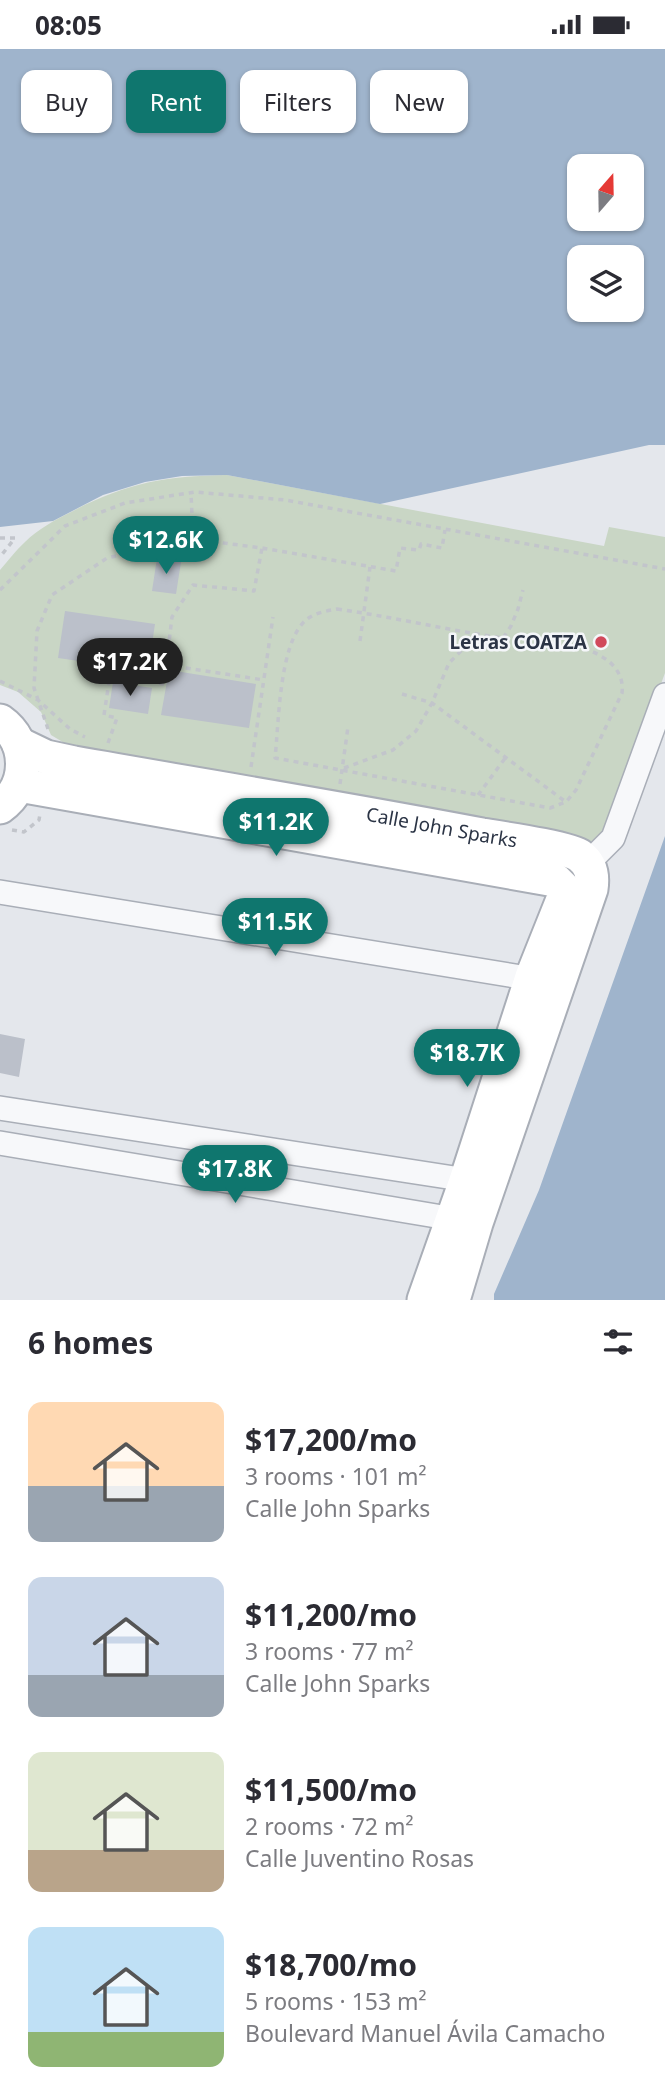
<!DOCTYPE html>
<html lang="en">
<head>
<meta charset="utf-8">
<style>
  :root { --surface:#fff; --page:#f7f7f7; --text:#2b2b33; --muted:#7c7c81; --accent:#0f766e }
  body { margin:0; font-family:"Noto Sans",sans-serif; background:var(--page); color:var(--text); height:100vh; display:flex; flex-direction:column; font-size:26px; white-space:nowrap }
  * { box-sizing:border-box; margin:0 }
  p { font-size:23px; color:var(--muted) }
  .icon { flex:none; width:38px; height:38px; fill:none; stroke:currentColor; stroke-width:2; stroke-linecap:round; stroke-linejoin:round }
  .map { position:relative; height:1251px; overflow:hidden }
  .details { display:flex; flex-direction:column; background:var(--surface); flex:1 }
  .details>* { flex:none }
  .top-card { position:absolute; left:21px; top:21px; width:623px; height:63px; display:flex; gap:14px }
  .needle { width:46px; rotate:20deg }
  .fabs { position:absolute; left:567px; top:105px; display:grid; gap:14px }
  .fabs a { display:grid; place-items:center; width:77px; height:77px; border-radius:14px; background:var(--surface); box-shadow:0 2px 5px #0004; font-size:35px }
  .price { position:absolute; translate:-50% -60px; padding:0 16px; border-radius:24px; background:var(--accent); color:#fff; font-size:23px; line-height:46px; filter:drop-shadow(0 2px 4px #0008) }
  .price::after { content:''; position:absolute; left:50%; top:42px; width:21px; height:16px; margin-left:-10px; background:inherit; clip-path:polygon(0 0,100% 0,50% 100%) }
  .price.selected { background:#222; color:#fff }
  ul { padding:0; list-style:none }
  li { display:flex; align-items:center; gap:21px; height:175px; padding:0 28px }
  li span { display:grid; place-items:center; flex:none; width:196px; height:140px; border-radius:14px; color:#555 }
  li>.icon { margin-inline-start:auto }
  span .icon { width:84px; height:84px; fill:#fffc; stroke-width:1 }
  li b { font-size:30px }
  h2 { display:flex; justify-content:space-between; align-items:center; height:84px; padding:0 28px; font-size:30px }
  .pill { padding:0 24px; border-radius:14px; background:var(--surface); box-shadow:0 2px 5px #0004; font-size:24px; line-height:63px }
  .pill.selected { background:var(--accent); color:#fff }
  .status { display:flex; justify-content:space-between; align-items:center; height:49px; padding:0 35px; background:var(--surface); direction:ltr }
  .status svg { height:19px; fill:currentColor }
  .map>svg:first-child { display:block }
</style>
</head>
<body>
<div class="status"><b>08:05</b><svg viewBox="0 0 49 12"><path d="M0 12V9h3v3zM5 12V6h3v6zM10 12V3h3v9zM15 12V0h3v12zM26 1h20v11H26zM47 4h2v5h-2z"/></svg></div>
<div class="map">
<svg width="665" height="1251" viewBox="0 0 665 1251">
  <rect width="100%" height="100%" fill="#e4e7ec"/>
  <path fill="#c9d6c5" d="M227 426 604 497 609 478 665 488V624L602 794 214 727 71 698 51 686 41 663 18 643 0 636V521C8 512 16 501 25 493 38 480 55 471 71 463 126 434 165 427 227 426Z"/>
  <path fill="#9fb4cc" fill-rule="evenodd" d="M0 0H665V396H649L380 455 227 426 182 427 145 433 103 446 53 472 0 478ZM579 117H632V170H579ZM579 208H632V261H579Z
    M665 787V1251H494V1245L539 1141Z"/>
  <path fill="#bbc0ca" d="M157 509 181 513 176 545 152 542Z
    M65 562 155 575 148 622 58 609Z
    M169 621 256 635 249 679 161 666Z
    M113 633 152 639 148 665 109 659Z
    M0 985 25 990 19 1028 0 1024Z"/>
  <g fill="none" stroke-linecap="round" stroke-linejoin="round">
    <g stroke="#a9aeb7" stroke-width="26">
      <path id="street" d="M588 814 613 789 665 646
        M0 843 546 932
        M0 1059 480 1133
        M0 1094 466 1172"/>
    </g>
    <g stroke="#a9aeb7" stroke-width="37">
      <g id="secondary">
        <path d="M0 672C30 693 30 737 0 758"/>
        <path id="s1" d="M19 695 46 708 74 714C210 738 346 760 482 786 500 789 570 799 580 807 592 816 593 827 591 840L476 1174 453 1251"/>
        <path d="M19 736 555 831 563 839 564 848 532 928 466 1132 424 1251"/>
      </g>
    </g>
    <path stroke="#c2c5cb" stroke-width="3.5" stroke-dasharray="5 5" stroke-linecap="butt" d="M0 489H15L0 508
      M193 490 262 499 396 522 400 499 419 501 421 495 442 499 445 481
      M0 541 65 477 125 454 195 443 285 451 665 520
      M337 560C393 568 447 581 503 589 533 593 571 590 599 606 614 614 624 626 622 644L576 741 566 753 550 759 275 709C279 673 279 594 306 571 314 564 326 562 337 560Z
      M360 592 370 518
      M166 616 264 631
      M0 632 38 651 70 680 85 688
      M402 645 432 654 566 753
      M48 680 34 639 37 582 52 546 107 509 193 490 191 443
      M108 694 117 669 104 666 110 626 164 635 172 568 193 536 254 542 262 499
      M251 718 273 568
      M344 719 393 701 416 682 432 654 449 614 465 598 503 589 511 577 518 560 523 541
      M340 735 348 678
      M478 746 506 708
      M12 781 24 783 39 771 40 765"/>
    <use href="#street" stroke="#f7f8fa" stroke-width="23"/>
    <use href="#secondary" stroke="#fff" stroke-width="33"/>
  </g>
  <circle fill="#d1495b" stroke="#f4f6f9" stroke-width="2.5" cx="601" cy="593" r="7"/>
  <g text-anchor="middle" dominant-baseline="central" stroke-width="5" stroke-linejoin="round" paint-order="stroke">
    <g font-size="19" font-weight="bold" fill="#2b3445" stroke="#f4f6f9" text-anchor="end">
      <text x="587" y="593">Letras COATZA</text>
    </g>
    <g font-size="19" fill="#2b3445" stroke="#f4f6f9">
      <text stroke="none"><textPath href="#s1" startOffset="432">Calle John Sparks</textPath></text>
    </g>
  </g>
</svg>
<div class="fabs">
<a><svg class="needle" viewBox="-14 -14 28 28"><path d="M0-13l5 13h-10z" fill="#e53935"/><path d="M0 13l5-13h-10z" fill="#7c7c81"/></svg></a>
<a><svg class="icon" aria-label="layers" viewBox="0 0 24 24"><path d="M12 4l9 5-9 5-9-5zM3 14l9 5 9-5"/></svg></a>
</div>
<b class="price" style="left:166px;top:527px">$12.6K</b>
<b class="price selected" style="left:130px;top:649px">$17.2K</b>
<b class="price" style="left:276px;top:809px">$11.2K</b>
<b class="price" style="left:275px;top:909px">$11.5K</b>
<b class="price" style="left:467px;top:1040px">$18.7K</b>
<b class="price" style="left:235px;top:1156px">$17.8K</b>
<div class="top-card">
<a class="pill">Buy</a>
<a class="pill selected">Rent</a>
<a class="pill">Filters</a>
<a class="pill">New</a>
</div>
</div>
<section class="details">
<h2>6 homes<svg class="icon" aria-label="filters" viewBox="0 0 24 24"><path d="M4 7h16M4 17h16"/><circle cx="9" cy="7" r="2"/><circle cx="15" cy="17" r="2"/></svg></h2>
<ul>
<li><span style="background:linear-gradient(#ffd9b3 60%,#9aa5b1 0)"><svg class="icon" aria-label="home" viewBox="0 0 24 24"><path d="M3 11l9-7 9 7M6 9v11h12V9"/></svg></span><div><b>$17,200/mo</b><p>3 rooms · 101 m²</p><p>Calle John Sparks</p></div></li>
<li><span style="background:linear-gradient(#c9d6e8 70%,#9aa5b1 0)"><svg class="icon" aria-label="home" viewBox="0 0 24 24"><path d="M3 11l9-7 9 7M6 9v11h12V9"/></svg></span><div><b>$11,200/mo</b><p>3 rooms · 77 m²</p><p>Calle John Sparks</p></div></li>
<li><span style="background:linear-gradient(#dfe7d0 70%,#b9a48a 0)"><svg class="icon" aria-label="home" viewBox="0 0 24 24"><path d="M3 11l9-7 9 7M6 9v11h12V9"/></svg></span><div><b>$11,500/mo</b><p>2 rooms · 72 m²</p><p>Calle Juventino Rosas</p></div></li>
<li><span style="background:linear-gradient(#bfe0f5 75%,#8fb573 0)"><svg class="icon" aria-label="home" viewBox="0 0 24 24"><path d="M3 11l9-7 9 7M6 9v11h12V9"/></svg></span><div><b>$18,700/mo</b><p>5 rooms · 153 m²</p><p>Boulevard Manuel Ávila Camacho</p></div></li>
</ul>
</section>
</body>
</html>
